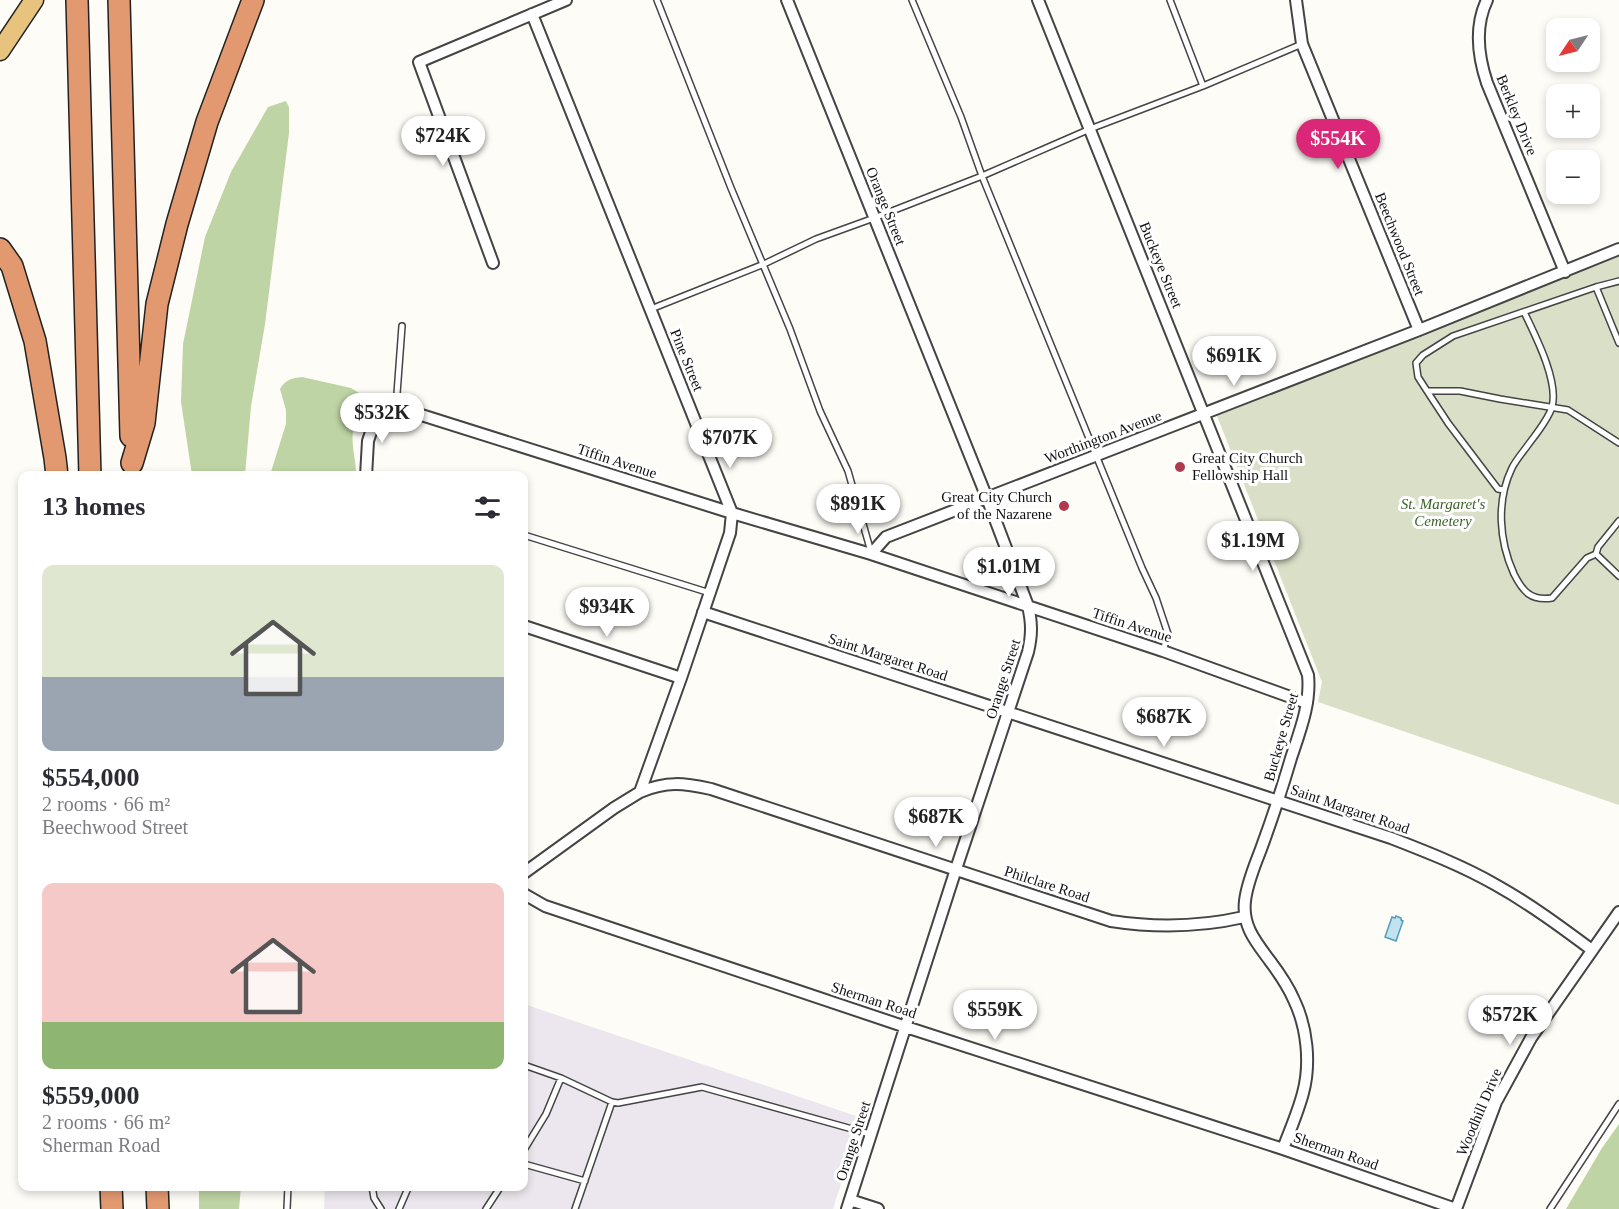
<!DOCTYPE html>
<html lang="en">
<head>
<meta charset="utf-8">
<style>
  :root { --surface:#fff; --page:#f2f2f3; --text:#2b2b33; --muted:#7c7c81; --accent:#db2777 }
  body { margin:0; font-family:"Times New Roman",serif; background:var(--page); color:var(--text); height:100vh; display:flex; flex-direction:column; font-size:22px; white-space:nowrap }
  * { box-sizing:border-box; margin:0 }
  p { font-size:20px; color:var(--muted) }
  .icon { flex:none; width:33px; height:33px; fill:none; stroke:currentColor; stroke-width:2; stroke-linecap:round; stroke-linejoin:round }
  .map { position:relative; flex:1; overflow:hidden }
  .details { position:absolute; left:18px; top:471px; width:510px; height:720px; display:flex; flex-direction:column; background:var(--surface); border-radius:12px; box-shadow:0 3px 9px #0003 }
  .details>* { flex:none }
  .needle { width:39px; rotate:235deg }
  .fabs { position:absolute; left:1546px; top:18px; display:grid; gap:12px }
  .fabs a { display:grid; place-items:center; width:54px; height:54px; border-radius:12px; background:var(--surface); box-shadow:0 3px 9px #0003; font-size:30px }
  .price { position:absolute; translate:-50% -51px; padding:0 14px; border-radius:21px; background:#fff; color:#222; font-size:20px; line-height:39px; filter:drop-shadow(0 2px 3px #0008) }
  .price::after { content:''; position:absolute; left:50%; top:36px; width:18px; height:14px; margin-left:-9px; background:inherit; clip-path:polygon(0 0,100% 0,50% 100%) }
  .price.on { background:var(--accent); color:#fff }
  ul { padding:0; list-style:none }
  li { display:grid; align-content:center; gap:12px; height:318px; padding:0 24px }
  li span { display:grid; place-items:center; height:186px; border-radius:12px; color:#555 }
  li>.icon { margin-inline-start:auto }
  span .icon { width:108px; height:108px; fill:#fffc; stroke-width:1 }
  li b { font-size:26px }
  h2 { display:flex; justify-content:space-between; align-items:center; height:72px; padding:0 24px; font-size:26px }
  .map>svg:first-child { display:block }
</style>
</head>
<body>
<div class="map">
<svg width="1619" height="1209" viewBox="0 0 1619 1209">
  <rect width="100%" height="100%" fill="#fefcf6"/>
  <path fill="#ece7ee" d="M524 1004 862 1118 833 1209H324L325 1187 524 1186Z"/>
  <path fill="#bed4a4" d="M286 101 289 107V133L265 324 251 406 245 475H192L181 402 183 344 205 237 231 172 268 107Z
    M302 377 351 388 374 402 375 405C370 412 363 416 357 422 347 435 357 460 356 475H270L286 424V410L280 389C285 380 292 378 302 377Z
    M1619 1124V1209H1566L1602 1148Z
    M199 1187H241L239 1209H199Z"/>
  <path fill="#dadfc8" d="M1619 253V805L1318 702 1322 682 1217 416Z"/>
  <path fill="#c1e2ef" stroke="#519cbd" stroke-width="1.5" d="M1396 916 1401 918V920L1403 921 1396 941 1385 937 1392 917 1395 918Z"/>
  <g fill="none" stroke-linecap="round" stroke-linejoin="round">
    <g stroke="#444" stroke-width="8">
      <path id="service" d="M657 0 731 188 790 329 820 411 848 471 871 552
        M912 0 961 117 982 176 1142 568 1156 598 1168 634 1163 651
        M1170 0 1203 86
        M1619 281 1596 287 1453 336 1423 355 1416 363 1418 377 1427 391H1460L1500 399 1568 410 1619 443
        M1596 287 1619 343
        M651 309 764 264 816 239 874 218 982 176 1090 129 1203 86 1302 44
        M1524 312C1535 335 1559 381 1552 407 1548 420 1536 434 1528 445 1523 452 1516 460 1512 468 1496 501 1499 541 1514 574 1523 592 1531 601 1552 598L1587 558 1596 554 1619 576
        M1427 391 1448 423 1498 489 1504 490
        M396 407 402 326
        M524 535 710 593
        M1596 554 1598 547 1619 521
        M524 1065 561 1078 612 1102 618 1103 702 1087 870 1134
        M524 1150 546 1114 561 1078
        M524 1164 585 1181
        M372 1186 374 1198 381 1209
        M287 1209 288 1186
        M399 1209 409 1186
        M486 1209 501 1186
        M575 1209 612 1102
        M1550 1209 1619 1104"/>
    </g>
    <g stroke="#444" stroke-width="14">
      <path id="minor" d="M787 0 987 498 1028 606C1032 623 1032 635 1028 652L956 869 847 1209
        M1038 0 1308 675C1311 703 1300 731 1291 758 1282 789 1272 819 1261 849 1255 865 1247 883 1245 901 1242 926 1256 942 1270 961 1279 973 1288 986 1294 1000 1307 1027 1311 1063 1303 1093 1298 1112 1290 1130 1283 1149
        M1296 0 1302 44 1419 330
        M1487 0C1474 27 1478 56 1487 83L1565 272
        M493 263 419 62 566 0
        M366 476 368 441 373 426 383 413 396 407 732 513 871 554 1163 651 1307 703
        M871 554 886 537 1419 330 1619 249
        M703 612 1391 838C1427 852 1463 866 1496 885 1530 904 1561 927 1592 950
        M524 626 681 678
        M640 792C667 781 683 783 711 789L1111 921C1156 928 1200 927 1244 917
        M524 873 614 808 640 792 681 678 730 533 732 513 532 14
        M524 894 545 906 906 1027 1283 1149 1456 1209
        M850 1200 878 1209
        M1456 1209 1496 1102 1531 1038 1619 912"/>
    </g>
    <g stroke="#222" stroke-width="21">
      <path id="primary" d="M0 51 34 0"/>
    </g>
    <g stroke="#222" stroke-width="24">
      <path id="motorway" d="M77 0 90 476
        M119 0 131 436
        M0 249 12 266 35 341 55 458 57 476
        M132 463 144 423 157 304 177 224 207 122 253 0
        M111 1186 112 1209
        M157 1186 158 1209"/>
    </g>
    <use href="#service" stroke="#fff" stroke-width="5"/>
    <use href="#minor" stroke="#fff" stroke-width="10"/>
    <use href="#primary" stroke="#e7c37d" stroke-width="18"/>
    <use href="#motorway" stroke="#e29970" stroke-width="21"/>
  </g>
  <g fill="#b03a4b" stroke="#fff" stroke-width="2">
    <circle cx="1180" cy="467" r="6"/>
    <circle cx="1064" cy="506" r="6"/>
  </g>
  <g text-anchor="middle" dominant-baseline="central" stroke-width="6" stroke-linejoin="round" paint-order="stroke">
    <g font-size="15" fill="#111" stroke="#fff">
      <text transform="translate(1517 115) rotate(68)">Berkley Drive</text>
      <text transform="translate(886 206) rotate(68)">Orange Street</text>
      <text transform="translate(1400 244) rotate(68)">Beechwood Street</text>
      <text transform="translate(1161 265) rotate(68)">Buckeye Street</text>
      <text transform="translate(687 360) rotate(68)">Pine Street</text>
      <text transform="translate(1103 437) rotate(-21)">Worthington Avenue</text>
      <text transform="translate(617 461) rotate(18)">Tiffin Avenue</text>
      <text transform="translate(1132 625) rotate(18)">Tiffin Avenue</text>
      <text transform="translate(888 657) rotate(18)">Saint Margaret Road</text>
      <text transform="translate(1003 679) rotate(-72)">Orange Street</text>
      <text transform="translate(1281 737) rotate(-74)">Buckeye Street</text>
      <text transform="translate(1350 809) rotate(19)">Saint Margaret Road</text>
      <text transform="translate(1047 884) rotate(18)">Philclare Road</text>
      <text transform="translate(874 1000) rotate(18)">Sherman Road</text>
      <text transform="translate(1479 1112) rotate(-67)">Woodhill Drive</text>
      <text transform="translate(853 1141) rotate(-72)">Orange Street</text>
      <text transform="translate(1336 1151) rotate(19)">Sherman Road</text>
    </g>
    <g font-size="15" fill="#111" stroke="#fff" text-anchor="start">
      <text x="1192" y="458">Great City Church<tspan x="1192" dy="17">Fellowship Hall</tspan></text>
      <text x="1052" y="497" text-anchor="end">Great City Church<tspan x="1052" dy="17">of the Nazarene</tspan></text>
    </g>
    <g font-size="15" font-style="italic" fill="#3a6228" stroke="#fff">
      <text x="1443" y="504">St. Margaret's<tspan x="1443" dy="17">Cemetery</tspan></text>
    </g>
  </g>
</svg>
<div class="fabs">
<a><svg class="needle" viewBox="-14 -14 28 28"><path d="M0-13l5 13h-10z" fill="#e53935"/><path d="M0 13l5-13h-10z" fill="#7c7c81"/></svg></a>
<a>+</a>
<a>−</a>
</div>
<b class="price" style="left:443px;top:167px">$724K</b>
<b class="price on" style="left:1338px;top:170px">$554K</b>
<b class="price" style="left:1234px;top:387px">$691K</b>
<b class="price" style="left:382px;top:444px">$532K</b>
<b class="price" style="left:730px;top:469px">$707K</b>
<b class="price" style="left:858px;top:535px">$891K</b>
<b class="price" style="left:1253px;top:572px">$1.19M</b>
<b class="price" style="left:1009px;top:598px">$1.01M</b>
<b class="price" style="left:607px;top:638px">$934K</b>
<b class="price" style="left:1164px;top:748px">$687K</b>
<b class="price" style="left:936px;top:848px">$687K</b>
<b class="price" style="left:995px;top:1041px">$559K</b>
<b class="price" style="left:1510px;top:1046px">$572K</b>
<section class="details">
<h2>13 homes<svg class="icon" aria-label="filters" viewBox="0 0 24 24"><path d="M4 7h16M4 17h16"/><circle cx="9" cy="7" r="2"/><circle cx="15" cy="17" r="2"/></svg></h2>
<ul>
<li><span style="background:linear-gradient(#dfe7d0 60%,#9aa5b1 0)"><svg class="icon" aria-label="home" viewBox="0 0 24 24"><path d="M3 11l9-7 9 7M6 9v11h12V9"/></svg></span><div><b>$554,000</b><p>2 rooms · 66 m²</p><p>Beechwood Street</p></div></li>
<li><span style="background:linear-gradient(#f6c9c9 75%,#8fb573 0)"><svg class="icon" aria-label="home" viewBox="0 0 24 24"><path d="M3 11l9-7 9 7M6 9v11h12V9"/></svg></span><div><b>$559,000</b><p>2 rooms · 66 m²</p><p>Sherman Road</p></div></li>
</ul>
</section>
</div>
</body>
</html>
